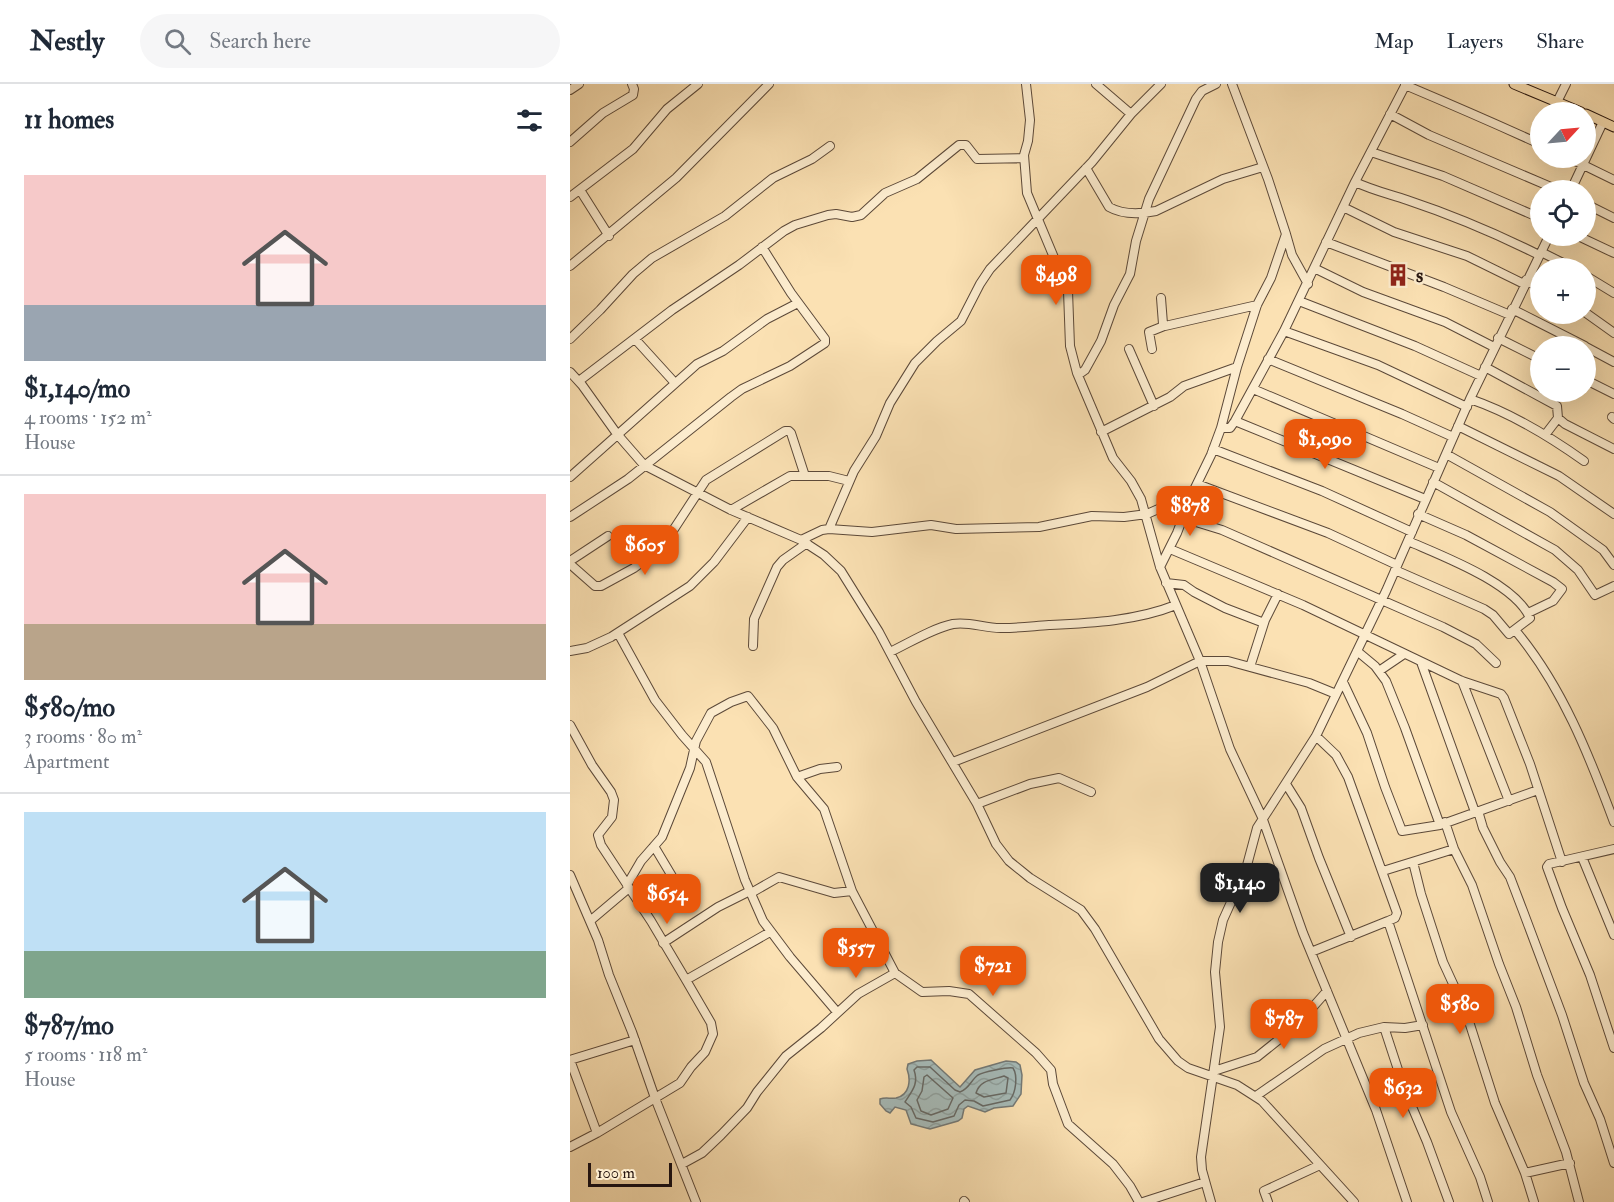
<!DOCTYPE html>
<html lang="en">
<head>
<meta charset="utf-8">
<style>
  :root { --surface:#fff; --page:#f6f6f7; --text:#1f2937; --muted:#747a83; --line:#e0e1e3; --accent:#ea580c }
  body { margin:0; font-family:"IM FELL Double Pica",serif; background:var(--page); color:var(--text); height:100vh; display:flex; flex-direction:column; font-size:22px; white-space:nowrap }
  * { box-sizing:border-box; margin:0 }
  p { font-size:20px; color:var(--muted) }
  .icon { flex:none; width:33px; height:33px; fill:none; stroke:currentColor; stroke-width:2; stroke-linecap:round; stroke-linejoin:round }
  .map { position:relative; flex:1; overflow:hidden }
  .side { display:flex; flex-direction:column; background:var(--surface); width:570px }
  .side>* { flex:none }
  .needle { width:39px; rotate:64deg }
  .tools { position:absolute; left:960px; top:18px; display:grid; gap:12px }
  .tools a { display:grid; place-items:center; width:66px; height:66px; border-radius:50%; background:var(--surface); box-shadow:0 6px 24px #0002; font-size:30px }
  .scale { position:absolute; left:18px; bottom:15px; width:84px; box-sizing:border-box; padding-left:6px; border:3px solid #271610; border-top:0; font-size:16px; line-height:21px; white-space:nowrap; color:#271610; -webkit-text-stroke:4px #fcecce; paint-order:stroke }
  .price { position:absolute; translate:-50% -51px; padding:0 14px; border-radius:12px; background:var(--accent); color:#fff; font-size:20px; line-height:39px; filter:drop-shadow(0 2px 3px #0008) }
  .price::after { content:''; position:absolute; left:50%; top:36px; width:18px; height:14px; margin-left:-9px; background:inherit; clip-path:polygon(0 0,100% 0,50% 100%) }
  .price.selected { background:#222; color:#fff }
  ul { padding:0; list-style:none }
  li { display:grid; align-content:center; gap:12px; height:318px; padding:0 24px }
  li+li { border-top:2px solid var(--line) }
  li span { display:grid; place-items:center; height:186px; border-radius:0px; color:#555 }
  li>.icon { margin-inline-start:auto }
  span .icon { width:108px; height:108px; fill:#fffc; stroke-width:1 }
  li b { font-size:26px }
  h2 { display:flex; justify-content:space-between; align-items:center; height:72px; padding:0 24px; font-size:26px }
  header { display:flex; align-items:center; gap:36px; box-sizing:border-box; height:84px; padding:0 30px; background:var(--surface); border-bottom:2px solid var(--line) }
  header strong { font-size:28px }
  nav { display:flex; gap:33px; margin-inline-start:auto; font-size:21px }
  .search { width:420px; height:54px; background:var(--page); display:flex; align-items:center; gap:15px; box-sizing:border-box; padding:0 21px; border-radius:33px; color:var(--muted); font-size:22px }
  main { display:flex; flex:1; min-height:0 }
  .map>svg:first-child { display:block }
</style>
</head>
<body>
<header>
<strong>Nestly</strong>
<div class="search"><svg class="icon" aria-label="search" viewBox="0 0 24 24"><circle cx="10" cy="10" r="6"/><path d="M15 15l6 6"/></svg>Search here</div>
<nav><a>Map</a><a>Layers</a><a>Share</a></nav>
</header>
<main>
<section class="side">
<h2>11 homes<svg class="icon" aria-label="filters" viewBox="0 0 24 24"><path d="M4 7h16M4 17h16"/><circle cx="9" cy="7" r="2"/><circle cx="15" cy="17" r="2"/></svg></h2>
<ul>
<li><span style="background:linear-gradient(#f6c9c9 70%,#9aa5b1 0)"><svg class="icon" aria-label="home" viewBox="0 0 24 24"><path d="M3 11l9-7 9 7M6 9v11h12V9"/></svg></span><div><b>$1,140/mo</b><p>4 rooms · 152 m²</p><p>House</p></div></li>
<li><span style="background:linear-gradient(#f6c9c9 70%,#b9a48a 0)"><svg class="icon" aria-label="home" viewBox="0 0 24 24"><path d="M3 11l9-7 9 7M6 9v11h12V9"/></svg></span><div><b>$580/mo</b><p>3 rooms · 80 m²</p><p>Apartment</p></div></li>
<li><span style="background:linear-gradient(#bfe0f5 75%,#7fa58c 0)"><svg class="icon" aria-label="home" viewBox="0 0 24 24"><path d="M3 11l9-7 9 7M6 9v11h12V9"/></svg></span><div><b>$787/mo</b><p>5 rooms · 118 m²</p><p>House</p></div></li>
</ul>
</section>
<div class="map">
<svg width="1044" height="1118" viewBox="0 0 1044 1118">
  <defs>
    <pattern id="water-waves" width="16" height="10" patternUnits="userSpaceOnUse" patternTransform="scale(1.5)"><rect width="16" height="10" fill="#a5bab8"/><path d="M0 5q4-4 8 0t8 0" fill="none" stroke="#8e9f9d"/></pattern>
  </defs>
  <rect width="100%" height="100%" fill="#fbe1b3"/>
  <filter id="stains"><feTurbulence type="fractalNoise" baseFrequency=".00333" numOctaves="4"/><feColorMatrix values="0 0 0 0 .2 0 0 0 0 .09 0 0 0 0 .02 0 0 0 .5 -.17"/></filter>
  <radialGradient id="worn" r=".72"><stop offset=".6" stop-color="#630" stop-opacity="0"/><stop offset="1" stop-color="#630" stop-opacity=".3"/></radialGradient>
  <path fill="url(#water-waves)" stroke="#737875" stroke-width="1.5" d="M361 976 390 1003 405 986 436 977 446 978 450 981 452 991 451 1010 443 1022 424 1024 415 1028 398 1022 394 1025 392 1034 388 1037 360 1045 341 1040 336 1026 325 1023 320 1029 316 1027 310 1020V1015C316 1013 320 1015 326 1014 340 1011 341 996 337 985L338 980 347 977Z"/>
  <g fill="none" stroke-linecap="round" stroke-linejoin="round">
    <path stroke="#666864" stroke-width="1.5" d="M347 983H360L385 1006 390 1008C399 1005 401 996 408 991 413 988 437 983 443 984 448 992 446 1008 440 1016L413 1022 404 1017 395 1016 389 1021 384 1032 363 1038 346 1034 341 1023 335 1018C342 1007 349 1000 344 986Z
      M357 991 383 1014 378 1025 361 1031 351 1027 347 1016 352 1007 354 993Z
      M434 992 438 994 436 1009 414 1013 406 1009C410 996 422 996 434 992Z"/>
    <g stroke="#5c4939" stroke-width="10">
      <path id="minor" d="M456 0 460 36 458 57 454 71 457 109 498 207 500 262 507 289 543 374 561 397 571 415 590 483 630 577 660 665 692 733 733 849 806 1026 837 1118
        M526 0 561 30
        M835 1C880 20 926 40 970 60
        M0 6 9 0
        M987 18 996 0
        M820 30 859 51 988 106
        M0 58 33 29 63 11 64 5 62 0
        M801 68 873 92 970 134
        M999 74 1044 96
        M516 84 539 123C553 131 571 130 586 127L653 95 693 83
        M785 98C802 106 819 110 837 116 882 131 927 150 969 171
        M10 106 39 152
        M1001 106 1033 38
        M0 113 63 65 97 25 128 0
        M1016 120 1044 134
        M773 123 824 148 897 172 954 200
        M716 150 722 171 738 200
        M1008 152 1044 169
        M756 158 874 203 940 231
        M971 168 1003 184
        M0 182 106 94 199 0
        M744 184 793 208 875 238 924 263
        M1016 192 1044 209
        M956 196 970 204
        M591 214 593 240 595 242 687 221
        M729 217 845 262 911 292
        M942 225 1015 262
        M1016 229 1044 249
        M714 247 808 281 897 323
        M928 254 970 275
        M0 255 30 226 63 190 82 174 155 132 203 94 242 75 260 62
        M65 255 105 299
        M1016 263 1044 278
        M559 265 584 322
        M582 265 579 248 594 242
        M698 275 832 330 883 353
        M915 283 987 322 988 334 975 351
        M0 288 12 301 47 350 74 381 161 426 231 456 254 471 271 487 309 548 346 618 407 720 426 760 439 777 460 794 511 826 525 845 589 955 608 977 618 984 667 1001 692 1017 784 1118
        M508 291 515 286 531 257 544 221 560 190 566 157 579 115 626 15 632 7 646 0
        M1016 296 1044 310
        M9 297 102 226 169 181 214 147 225 141 258 131 266 130 282 133 291 131 315 109 347 95 389 61H396L407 75 454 74
        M683 305 869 384
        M900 315C941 329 979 352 1014 377
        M1042 333 1044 335
        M988 334 995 340 1044 365
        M665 337 855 415
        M888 342 989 392 1044 430
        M651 344H660L665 337 714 247 785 98 836 0
        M531 348 600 313 614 302 667 283
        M643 365 752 407 842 448
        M876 370 980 428 1033 466 1044 481
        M0 393 127 280 153 267 197 235 228 219
        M863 398 985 466 1008 486 1025 511 1044 502
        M627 400 758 449 827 481
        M161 426 220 392H259L279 397
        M848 430 896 451 983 498 992 505 983 517 958 529
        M0 433 58 395 161 313 172 305 220 282 255 259V255L221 209 192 163
        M613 434 652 446 873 543 906 560 926 579
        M259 445 284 387 306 352 320 319 345 279 367 257 391 237 410 200 420 185 522 78 561 30 591 0
        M231 456 252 446 259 445 302 448 361 441 386 445 469 443 522 432 554 433 577 430 622 410 641 371 651 344 667 283 687 221 701 194 716 150 698 95 662 0
        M600 465 733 521 892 597 931 610 934 614 960 680 992 778
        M0 477 38 452
        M0 480 25 502H31L64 484 84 469 104 445 136 396 215 347H219L221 349 235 392
        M590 483 607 449 622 410
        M825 486 914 525 923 531 939 550 960 534C945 499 872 472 838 457
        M596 499 614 501 624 508 655 524 694 539
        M945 546C992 602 1019 671 1044 738
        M48 549 85 616 112 651 136 678 175 796 193 837 220 873 267 928
        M183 562 184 535 207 483 213 476 237 459
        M0 567 17 564 41 553 120 502 144 478 178 433
        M787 567 805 582 816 597 835 644 870 741
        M320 568C341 558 361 545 383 540 400 537 416 545 433 544 449 544 464 542 479 541 521 539 566 537 606 521
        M851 578 905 728
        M680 583 695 536 708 510
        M809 587 834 570
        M892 597 939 717
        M773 598 797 649 815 703 832 747 870 741 968 706
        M0 641 22 681 41 708 44 716 42 733 28 751 31 761 81 837 116 896 141 939 143 950 135 968 121 983 110 999 27 1049 0 1063
        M383 678 577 603 630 577H658L739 599 766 610
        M227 693 250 685 267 683
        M716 700 731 724 749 774 781 853
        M407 720 460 700 489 694 521 708
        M908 727 913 744 930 778 940 793 953 827 992 931 1014 999 1030 1035 1044 1079
        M875 738 884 765 902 801 929 880 946 923 967 991 996 1068 1009 1118
        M84 762 112 809
        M1044 765 979 780 977 783 992 824 1020 891 1044 964
        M1012 773 1044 851
        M843 778 851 810 873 878 896 928 925 1019 955 1089 964 1118
        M813 787 884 765
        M0 791 28 856 39 891 62 948 85 1014 126 1118
        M57 801 71 777 92 753 120 684 126 657 141 629 161 618 178 612 203 644 227 693 254 725 282 807 325 889 352 908 379 907 399 910 466 969 481 986 483 1000 498 1040 543 1080 560 1102 569 1118
        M181 809 209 793 264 809 282 807
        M20 837 59 804
        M818 837 881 1028 910 1093 918 1118
        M93 859 148 823 180 807
        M741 868 818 837 825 834 827 829 778 693 766 671 746 652
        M116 896 200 848
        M814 943 834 1004 857 1058 879 1118
        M0 976 27 1049
        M0 976 65 956
        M644 987 687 973 727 941 757 907
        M686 1012 754 965 789 949 814 943 835 944 853 941
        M112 1080 132 1069 151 1051 177 1024 187 1008 216 972 251 944 288 910 325 889
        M955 1089 1000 1079
        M394 1117 395 1118
        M573 1118 635 1098
        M641 1118 632 1086 631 1073 650 943 645 888 648 858 653 836 676 785 687 744 746 652 816 507 900 315 979 152
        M698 1118 694 1107 750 1081"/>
    </g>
    <g stroke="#271610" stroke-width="11">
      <path id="major" d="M944 0 1011 28
        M1016 30 1044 43"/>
    </g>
    <use href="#minor" stroke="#fcecce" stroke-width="8"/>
    <use href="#major" stroke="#fbe1b3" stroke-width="9"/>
  </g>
  <defs>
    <g id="building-bare" transform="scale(1.8)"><path d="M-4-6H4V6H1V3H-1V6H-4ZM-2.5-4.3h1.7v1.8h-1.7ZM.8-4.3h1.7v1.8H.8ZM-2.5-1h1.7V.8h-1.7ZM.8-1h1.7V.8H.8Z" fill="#8f2418" stroke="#fcecce" stroke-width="2.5" paint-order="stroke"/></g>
  </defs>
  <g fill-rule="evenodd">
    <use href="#building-bare" x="828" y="191"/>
  </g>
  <g text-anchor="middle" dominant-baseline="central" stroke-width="5" stroke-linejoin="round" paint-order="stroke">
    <g font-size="21" font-weight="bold" fill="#271610" stroke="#fcecce" text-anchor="start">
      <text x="846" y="191">s</text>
    </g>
  </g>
  <rect width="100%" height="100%" filter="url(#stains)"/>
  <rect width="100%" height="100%" fill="url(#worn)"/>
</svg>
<div class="tools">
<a><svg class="needle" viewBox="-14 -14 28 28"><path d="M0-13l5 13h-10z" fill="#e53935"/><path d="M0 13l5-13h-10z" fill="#747a83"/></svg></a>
<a><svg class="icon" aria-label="locate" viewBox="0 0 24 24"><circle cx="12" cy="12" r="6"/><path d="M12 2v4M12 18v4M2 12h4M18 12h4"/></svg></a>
<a>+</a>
<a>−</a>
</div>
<div class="scale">100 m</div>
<b class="price" style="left:486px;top:222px">$498</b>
<b class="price" style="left:755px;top:386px">$1,090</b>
<b class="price" style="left:620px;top:453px">$878</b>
<b class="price" style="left:75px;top:492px">$605</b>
<b class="price selected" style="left:670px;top:830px">$1,140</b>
<b class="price" style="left:97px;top:841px">$654</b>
<b class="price" style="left:286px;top:895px">$557</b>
<b class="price" style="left:423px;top:913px">$721</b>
<b class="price" style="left:890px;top:951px">$580</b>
<b class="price" style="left:714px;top:966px">$787</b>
<b class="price" style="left:833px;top:1035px">$632</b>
</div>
</main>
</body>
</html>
